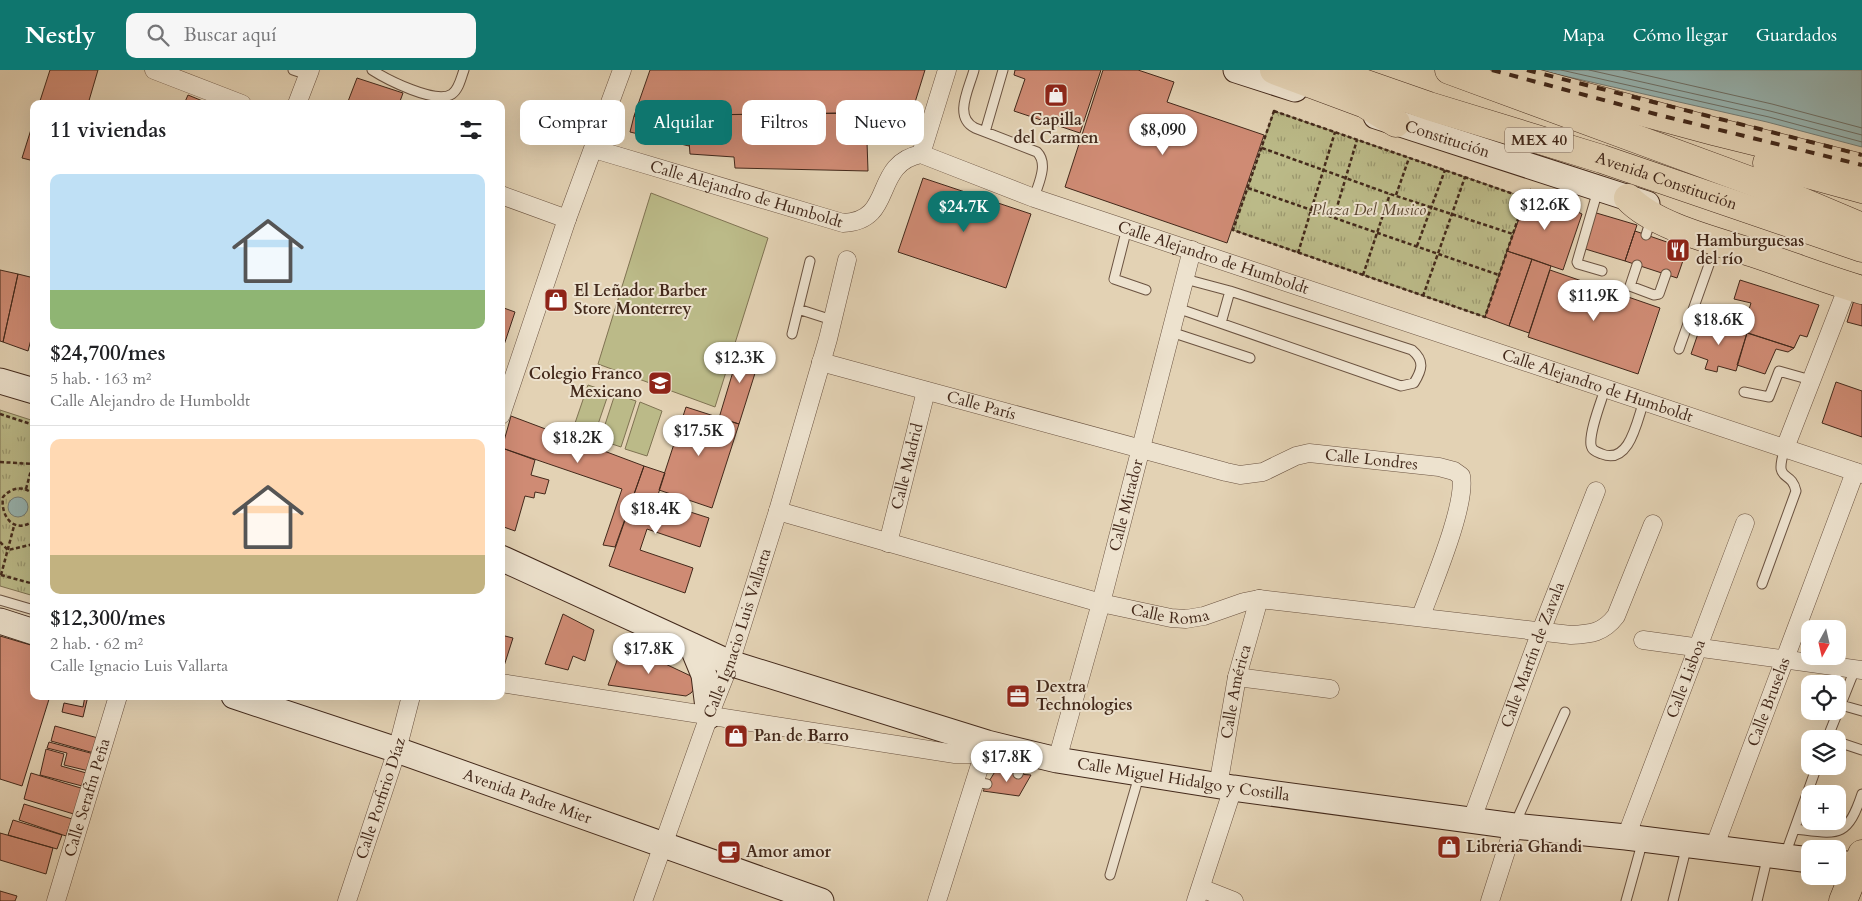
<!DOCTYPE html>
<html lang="es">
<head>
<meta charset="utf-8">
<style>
  :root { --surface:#fff; --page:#f6f6f6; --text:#202124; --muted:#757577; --line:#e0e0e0; --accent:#0f766e }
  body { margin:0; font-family:Cardo,serif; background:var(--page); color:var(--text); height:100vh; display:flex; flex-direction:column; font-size:19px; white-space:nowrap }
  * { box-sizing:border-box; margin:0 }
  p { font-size:16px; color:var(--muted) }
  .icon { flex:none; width:28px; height:28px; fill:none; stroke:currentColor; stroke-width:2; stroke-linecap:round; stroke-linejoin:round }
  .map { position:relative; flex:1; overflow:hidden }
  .sheet { position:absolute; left:30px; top:30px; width:475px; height:600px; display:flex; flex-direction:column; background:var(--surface); border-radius:10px; box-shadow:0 5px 20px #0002 }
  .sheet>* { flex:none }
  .hud { position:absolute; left:520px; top:30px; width:475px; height:45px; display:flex; gap:10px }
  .needle { width:32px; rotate:188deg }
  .controls { position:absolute; left:1801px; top:550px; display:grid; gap:10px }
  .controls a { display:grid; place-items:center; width:45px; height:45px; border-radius:10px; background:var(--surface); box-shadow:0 5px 20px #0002; font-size:25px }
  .price { position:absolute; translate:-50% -42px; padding:0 11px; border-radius:18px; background:#fff; color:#222; font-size:16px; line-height:32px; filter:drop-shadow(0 1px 2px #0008) }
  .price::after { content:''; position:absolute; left:50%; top:30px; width:15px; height:11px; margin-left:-8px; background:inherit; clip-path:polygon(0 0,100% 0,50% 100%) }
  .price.current { background:var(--accent); color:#fff }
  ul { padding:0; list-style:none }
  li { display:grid; align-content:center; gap:10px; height:265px; padding:0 20px }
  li+li { border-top:1px solid var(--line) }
  li span { display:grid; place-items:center; height:155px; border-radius:10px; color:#555 }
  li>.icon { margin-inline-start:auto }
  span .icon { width:90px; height:90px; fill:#fffc; stroke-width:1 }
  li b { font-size:21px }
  h2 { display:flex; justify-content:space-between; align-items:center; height:60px; padding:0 20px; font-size:21px }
  .pill { padding:0 18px; border-radius:10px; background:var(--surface); box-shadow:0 5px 20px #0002; font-size:18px; line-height:45px }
  .pill.current { background:var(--accent); color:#fff }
  header { display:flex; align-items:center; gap:30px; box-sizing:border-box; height:70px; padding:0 25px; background:var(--accent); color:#fff }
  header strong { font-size:24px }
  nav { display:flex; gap:28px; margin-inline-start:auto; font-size:18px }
  .search { width:350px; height:45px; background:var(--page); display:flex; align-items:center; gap:12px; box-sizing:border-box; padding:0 18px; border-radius:10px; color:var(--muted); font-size:19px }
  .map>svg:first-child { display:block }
</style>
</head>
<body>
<header>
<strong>Nestly</strong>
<div class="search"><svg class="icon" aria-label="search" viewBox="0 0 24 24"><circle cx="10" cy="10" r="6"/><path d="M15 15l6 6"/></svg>Buscar aquí</div>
<nav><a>Mapa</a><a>Cómo llegar</a><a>Guardados</a></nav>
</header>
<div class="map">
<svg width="1862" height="831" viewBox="0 0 1862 831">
  <defs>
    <pattern id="park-tufts" width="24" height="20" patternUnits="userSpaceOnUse" patternTransform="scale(1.25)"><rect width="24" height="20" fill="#bbba88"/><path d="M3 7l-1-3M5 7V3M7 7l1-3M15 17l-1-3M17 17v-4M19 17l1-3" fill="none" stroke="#9a976e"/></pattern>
  </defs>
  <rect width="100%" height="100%" fill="#e3d2b4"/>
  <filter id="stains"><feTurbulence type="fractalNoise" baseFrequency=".004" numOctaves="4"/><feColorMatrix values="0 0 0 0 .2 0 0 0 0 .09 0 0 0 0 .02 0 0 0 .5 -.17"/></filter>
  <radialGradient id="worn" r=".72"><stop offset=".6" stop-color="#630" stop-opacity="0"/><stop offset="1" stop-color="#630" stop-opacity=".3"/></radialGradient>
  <path fill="#bbba88" stroke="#7f7252" d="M651 123 768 168 715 337 598 294Z
    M588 315 609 322 594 366 573 359Z
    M615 324 636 331 621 377 600 370Z
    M640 332 662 341 647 386 625 379Z"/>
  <path fill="url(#park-tufts)" stroke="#7f7252" d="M1274 41 1526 128 1485 247 1233 160Z
    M0 340 34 351V526L0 516Z"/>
  <path fill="#97b6b4" stroke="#757e77" d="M1538 0H1862V77L1767 52Z
    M8 437a10 10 0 1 1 20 0a10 10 0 1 1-20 0Z"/>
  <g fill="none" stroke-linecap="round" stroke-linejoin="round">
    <path stroke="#6d7068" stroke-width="1" d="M1561 0 1769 47 1862 72
      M1589 0 1770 41 1862 65
      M1623 0 1772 34 1862 58"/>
  </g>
  <path fill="#cf8b74" stroke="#43291b" d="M50 0H98L88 34H39Z
    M650 0H925L912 42 634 46Z
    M1015 0H1101L1080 63 1014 41 1025 9 1014 5Z
    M1103 0H1138L1174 12 1167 32 1264 65 1227 173 1065 117Z
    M357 8 403 23 399 34H347Z
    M188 25 210 34H184Z
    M866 43 868 101 735 98 734 87 690 84 687 45Z
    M687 45 689 76 630 62 634 46Z
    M34 50V91L22 88Z
    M923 108 1031 144 1006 218 898 182Z
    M1530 119 1582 144 1563 200 1507 181Z
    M1593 142 1637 155 1625 191 1582 178Z
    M1635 161 1687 179 1677 208 1625 191Z
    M1507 181 1532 189 1509 256 1485 247Z
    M1532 189 1551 196 1529 263 1509 256Z
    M0 200 18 204 3 272 0 271Z
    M1550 200 1660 238 1638 304 1528 267Z
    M18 204 34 208V258L28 281 3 272Z
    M1740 210 1819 235 1807 267 1800 265 1794 278 1742 261 1751 233 1734 229Z
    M1856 224 1862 226V256L1847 252Z
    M501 237 515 242 501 284Z
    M1703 249 1747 263 1736 301 1718 296 1717 302 1705 299 1708 290 1691 284Z
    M1747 263 1794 278 1788 282 1776 279 1765 304 1737 295Z
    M741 275 762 281 739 354 719 348Z
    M1836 312 1862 321V367L1822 353Z
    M686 337 739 354 712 438 659 420Z
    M511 346 644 396 615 477 603 475 622 419 502 378Z
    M502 378 535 390 531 405 549 410 545 424 535 422 534 428 525 426 515 461 501 456Z
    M644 396 665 403 656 431 709 448 700 477 647 459 640 480 693 498 685 523 609 496Z
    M563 544 594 560 585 591 573 586 568 600 545 594Z
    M501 565 513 568 504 596H501Z
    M0 566 34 576V626H50L22 716 0 709Z
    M623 574 693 607 696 617 691 623 686 626 608 615Z
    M85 626H88L83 647 62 642 64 633 83 637Z
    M55 656 98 668 94 683 51 671Z
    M49 672 94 684 89 701 64 695 67 683 47 678Z
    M46 679 64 684 61 696 90 704 86 717 40 705Z
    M996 700 1018 704 1031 705 1019 726 983 721Z
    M31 703 84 719 77 745 24 729Z
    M24 734 72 749 66 766 19 750Z
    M13 750 62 765 57 779 8 765Z
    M0 763 53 778 46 804 0 790Z
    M0 821 17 826 15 831H0Z"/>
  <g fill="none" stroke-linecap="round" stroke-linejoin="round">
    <g stroke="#6b5341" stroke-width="11">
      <path id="lane" d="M293 0 308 5
        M372 0C386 9 436 35 452 24 459 19 461 8 464 0
        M974 0C969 19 953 47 975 58L1037 82C1049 94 1038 114 1034 128
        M985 62 1003 0
        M1598 120 1577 192 1578 194 1602 201
        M1127 158 1114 209 1146 220
        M1646 165 1651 149
        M1637 195 1630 216 1654 225 1659 224 1666 204
        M1185 209 1230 221
        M1177 238 1401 316 1414 313C1422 300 1425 291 1412 280L1230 221 1221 253
        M798 239 832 250
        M1171 262 1250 288
        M792 264 810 191
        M1679 279 1716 175
        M1605 319C1601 332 1589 362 1591 375 1592 381 1597 382 1602 384 1630 395 1637 350 1644 331
        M1744 322 1769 327 1779 301 1811 310
        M1762 514 1796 421C1791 398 1773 415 1785 378
        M0 530 34 540
        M1841 635 1862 641
        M1827 669 1855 599
        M1838 672 1862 680
        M1018 704 1027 684
        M974 712 987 714
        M1515 754 1565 642
        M1795 759C1838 764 1847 769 1862 724
        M1785 785 1817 696
        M1110 805 1139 706
        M1626 831 1643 770
        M1673 831 1687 775
        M1757 831 1768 785"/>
    </g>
    <g stroke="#6b5341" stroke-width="19">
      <g id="street">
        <path d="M154 0 242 34"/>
        <path d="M297 34 310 0"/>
        <path id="s1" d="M594 79 843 153C896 151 871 94 921 84L1034 128 1862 404"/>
        <path d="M921 84 947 0"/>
        <path d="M501 125 567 149"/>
        <path id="s2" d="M821 292 1226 402 1240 405 1263 402 1296 386 1309 383 1439 397 1454 401 1461 406C1467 434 1432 516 1421 546"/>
        <path d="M501 345 567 149 622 0"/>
        <path d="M1785 378 1848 216"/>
        <path id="s3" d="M778 441 1101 533 1171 548 1186 549 1204 546 1244 532 1259 529 1571 565C1591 564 1603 563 1616 546L1653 454"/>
        <path id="s4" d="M888 473 926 321"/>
        <path d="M1643 570 1862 600"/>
        <path d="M1237 607 1330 619"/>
        <path d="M501 613 955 684H973L983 671"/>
        <path id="s5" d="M1057 690 1101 533 1192 180"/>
        <path id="s6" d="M1218 716 1237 607 1259 529"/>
        <path id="s7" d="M1472 749 1541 561 1596 421"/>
        <path id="s8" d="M1626 767 1745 453"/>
        <path id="s9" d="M1714 778 1855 402"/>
        <path d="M1201 818 1234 831"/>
        <path id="s10" d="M56 831 118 626"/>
        <path id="s11" d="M347 831 397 680 411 626"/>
        <path id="s12" d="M643 831 709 646 730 593 778 441 828 269 847 190"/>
        <path d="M937 831 987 673"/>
        <path d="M1196 831 1233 718"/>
        <path d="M1490 831 1514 756"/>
      </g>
    </g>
    <g stroke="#43291b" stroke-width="27">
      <g id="secondary">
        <path d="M1236 0 1295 19"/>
        <path id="s13" d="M1376 46 1647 134"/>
        <path d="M0 311 34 321"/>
        <path id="s14" d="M501 488 730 593 987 673 1057 690 1233 718 1514 756 1626 767 1810 790"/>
        <path d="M0 551 34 562"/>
        <path d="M692 576 704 605 709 646"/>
        <path id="s15" d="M234 626 397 680 821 831"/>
        <path d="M1838 793 1862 796"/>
      </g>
    </g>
    <g stroke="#43291b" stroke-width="29">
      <path id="primary" d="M1628 128C1654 156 1716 171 1753 183 1789 195 1825 209 1862 220
        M1843 831 1862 784"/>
    </g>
    <g stroke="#43291b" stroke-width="29">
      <g id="highway">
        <path d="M1274 0 1365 34 1396 53"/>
        <path id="s16" d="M1326 0 1429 36 1602 89 1862 178"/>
        <path d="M1449 0 1770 118 1862 157"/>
        <path d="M1509 6 1713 61 1862 98"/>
        <path d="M1767 93 1862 119"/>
      </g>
    </g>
    <path stroke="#43291b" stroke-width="2.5" stroke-dasharray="4 2.5" stroke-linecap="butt" d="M1274 41 1525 128 1485 247 1233 160Z
      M1262 78 1390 124 1513 164
      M1248 118 1499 205
      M1396 125 1409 88
      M1334 147 1357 70
      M1417 176 1445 100
      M1298 183 1335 62
      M1363 205 1390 124
      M1423 226 1465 107
      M0 344 34 355
      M0 392 34 394
      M26 419 34 389
      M34 425C24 415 12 417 3 427 0 448 16 465 34 450
      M0 472 8 480 34 474
      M1 505 14 456
      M1 505 34 514"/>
    <use href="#lane" stroke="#ede2ce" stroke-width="9"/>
    <use href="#street" stroke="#ede2ce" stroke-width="18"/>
    <use href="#secondary" stroke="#ede2ce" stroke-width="25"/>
    <use href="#primary" stroke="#e3d2b4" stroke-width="28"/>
    <use href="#highway" stroke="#e3d2b4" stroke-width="28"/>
    <path stroke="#43291b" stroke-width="4" stroke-dasharray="9 9" stroke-linecap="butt" d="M1492 0 1659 45 1862 95
      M1527 0 1862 85"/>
  </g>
  <defs>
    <g id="shop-square" transform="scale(1.25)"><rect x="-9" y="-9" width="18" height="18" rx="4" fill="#8f2418" stroke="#ede2ce"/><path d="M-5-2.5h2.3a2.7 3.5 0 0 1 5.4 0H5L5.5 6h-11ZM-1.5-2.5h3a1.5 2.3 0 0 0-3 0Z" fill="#fff"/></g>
    <g id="restaurant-square" transform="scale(1.25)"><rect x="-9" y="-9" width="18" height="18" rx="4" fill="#8f2418" stroke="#ede2ce"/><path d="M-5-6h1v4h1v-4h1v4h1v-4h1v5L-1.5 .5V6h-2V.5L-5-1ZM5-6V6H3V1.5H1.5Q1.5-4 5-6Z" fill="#fff"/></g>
    <g id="school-square" transform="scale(1.25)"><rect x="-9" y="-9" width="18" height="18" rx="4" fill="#8f2418" stroke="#ede2ce"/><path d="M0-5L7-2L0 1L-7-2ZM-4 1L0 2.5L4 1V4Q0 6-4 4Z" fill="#fff"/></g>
    <g id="office-square" transform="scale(1.25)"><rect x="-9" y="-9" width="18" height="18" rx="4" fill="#8f2418" stroke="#ede2ce"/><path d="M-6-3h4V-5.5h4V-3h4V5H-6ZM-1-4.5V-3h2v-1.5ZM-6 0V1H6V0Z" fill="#fff"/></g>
    <g id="cafe-square" transform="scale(1.25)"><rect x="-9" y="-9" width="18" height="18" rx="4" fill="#8f2418" stroke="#ede2ce"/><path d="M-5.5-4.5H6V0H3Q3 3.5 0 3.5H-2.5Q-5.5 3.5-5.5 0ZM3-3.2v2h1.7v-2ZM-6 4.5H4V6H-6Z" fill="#fff"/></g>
  </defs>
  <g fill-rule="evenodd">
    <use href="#shop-square" x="1056" y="25"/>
    <use href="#restaurant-square" x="1678" y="180"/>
    <use href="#shop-square" x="556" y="230"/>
    <use href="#school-square" x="660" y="313"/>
    <use href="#office-square" x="1018" y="626"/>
    <use href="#shop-square" x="736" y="666"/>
    <use href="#shop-square" x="1449" y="777"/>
    <use href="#cafe-square" x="729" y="782"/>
  </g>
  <g text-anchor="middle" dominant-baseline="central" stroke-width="4" stroke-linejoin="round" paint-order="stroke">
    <rect fill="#ede2ce" stroke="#766051" stroke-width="1" x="1505" y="57.5" width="68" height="25" rx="4"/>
    <g font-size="15" font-weight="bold" fill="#43291b">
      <text x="1539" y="70">MEX 40</text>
    </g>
    <g font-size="16" font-weight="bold" fill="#43291b" stroke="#ede2ce" text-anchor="start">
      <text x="1056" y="50" text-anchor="middle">Capilla<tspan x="1056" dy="18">del Carmen</tspan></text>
      <text x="1696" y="171">Hamburguesas<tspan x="1696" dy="18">del río</tspan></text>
      <text x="574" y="221">El Leñador Barber<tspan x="574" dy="18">Store Monterrey</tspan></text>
      <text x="642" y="304" text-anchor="end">Colegio Franco<tspan x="642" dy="18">Mexicano</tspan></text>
      <text x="1036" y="617">Dextra<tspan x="1036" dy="18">Technologies</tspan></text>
      <text x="754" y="666">Pan de Barro</text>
      <text x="1466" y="777">Libreria Ghandi</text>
      <text x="746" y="782">Amor amor</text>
    </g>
    <g font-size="16" fill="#43291b" stroke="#ede2ce">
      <text stroke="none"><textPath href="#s13" startOffset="75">Constitución</textPath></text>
      <text stroke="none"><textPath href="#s16" startOffset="358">Avenida Constitución</textPath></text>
      <text stroke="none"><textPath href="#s1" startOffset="159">Calle Alejandro de Humboldt</textPath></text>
      <text stroke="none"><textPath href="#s1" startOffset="681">Calle Alejandro de Humboldt</textPath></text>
      <text stroke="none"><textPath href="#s1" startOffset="1086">Calle Alejandro de Humboldt</textPath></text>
      <text stroke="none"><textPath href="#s2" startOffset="166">Calle París</textPath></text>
      <text stroke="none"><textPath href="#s2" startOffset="570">Calle Londres</textPath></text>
      <text stroke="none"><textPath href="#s4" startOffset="79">Calle Madrid</textPath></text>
      <text stroke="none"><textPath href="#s5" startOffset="264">Calle Mirador</textPath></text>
      <text stroke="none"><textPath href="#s3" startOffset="406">Calle Roma</textPath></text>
      <text stroke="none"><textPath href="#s12" startOffset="284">Calle Ignacio Luis Vallarta</textPath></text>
      <text stroke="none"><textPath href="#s7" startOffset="175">Calle Martín de Zavala</textPath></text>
      <text stroke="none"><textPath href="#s8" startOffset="169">Calle Lisboa</textPath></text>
      <text stroke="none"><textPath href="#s6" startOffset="96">Calle América</textPath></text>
      <text stroke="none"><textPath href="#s9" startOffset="156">Calle Bruselas</textPath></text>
      <text stroke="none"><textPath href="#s14" startOffset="721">Calle Miguel Hidalgo y Costilla</textPath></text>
      <text stroke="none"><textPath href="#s15" startOffset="310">Avenida Padre Mier</textPath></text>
      <text stroke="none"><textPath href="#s10" startOffset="108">Calle Serafín Peña</textPath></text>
      <text stroke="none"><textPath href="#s11" startOffset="108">Calle Porfirio Díaz</textPath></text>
    </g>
    <g font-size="16" font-style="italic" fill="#5b4631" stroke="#ede2ce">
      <text x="1369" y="140">Plaza Del Musico</text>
    </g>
  </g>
  <rect width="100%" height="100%" filter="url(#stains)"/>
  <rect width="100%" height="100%" fill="url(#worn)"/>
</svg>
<div class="controls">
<a><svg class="needle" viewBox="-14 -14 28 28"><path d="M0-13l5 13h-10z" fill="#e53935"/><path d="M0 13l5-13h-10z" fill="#757577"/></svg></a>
<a><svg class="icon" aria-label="locate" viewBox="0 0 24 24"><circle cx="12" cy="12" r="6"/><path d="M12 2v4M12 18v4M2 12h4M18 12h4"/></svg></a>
<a><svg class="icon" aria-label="layers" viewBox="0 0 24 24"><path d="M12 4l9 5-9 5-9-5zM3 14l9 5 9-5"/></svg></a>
<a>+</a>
<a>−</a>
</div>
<b class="price" style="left:1163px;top:86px">$8,090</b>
<b class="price" style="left:1545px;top:161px">$12.6K</b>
<b class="price current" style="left:964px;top:163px">$24.7K</b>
<b class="price" style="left:1594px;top:252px">$11.9K</b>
<b class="price" style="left:1719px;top:276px">$18.6K</b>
<b class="price" style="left:740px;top:314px">$12.3K</b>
<b class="price" style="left:699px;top:387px">$17.5K</b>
<b class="price" style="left:578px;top:394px">$18.2K</b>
<b class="price" style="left:656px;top:465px">$18.4K</b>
<b class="price" style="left:649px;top:605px">$17.8K</b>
<b class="price" style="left:1007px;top:713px">$17.8K</b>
<div class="hud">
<a class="pill">Comprar</a>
<a class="pill current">Alquilar</a>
<a class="pill">Filtros</a>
<a class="pill">Nuevo</a>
</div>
<section class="sheet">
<h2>11 viviendas<svg class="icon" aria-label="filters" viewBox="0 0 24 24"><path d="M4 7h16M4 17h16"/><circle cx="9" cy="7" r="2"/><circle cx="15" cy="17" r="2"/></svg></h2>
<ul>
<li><span style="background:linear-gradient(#bfe0f5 75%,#8fb573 0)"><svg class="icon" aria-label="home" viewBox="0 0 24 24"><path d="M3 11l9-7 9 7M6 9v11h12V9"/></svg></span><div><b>$24,700/mes</b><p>5 hab. · 163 m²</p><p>Calle Alejandro de Humboldt</p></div></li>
<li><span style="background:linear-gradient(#ffd9b3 75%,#c2b280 0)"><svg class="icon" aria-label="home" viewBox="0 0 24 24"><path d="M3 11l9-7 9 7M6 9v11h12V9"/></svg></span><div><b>$12,300/mes</b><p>2 hab. · 62 m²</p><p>Calle Ignacio Luis Vallarta</p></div></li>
</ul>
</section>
</div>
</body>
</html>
